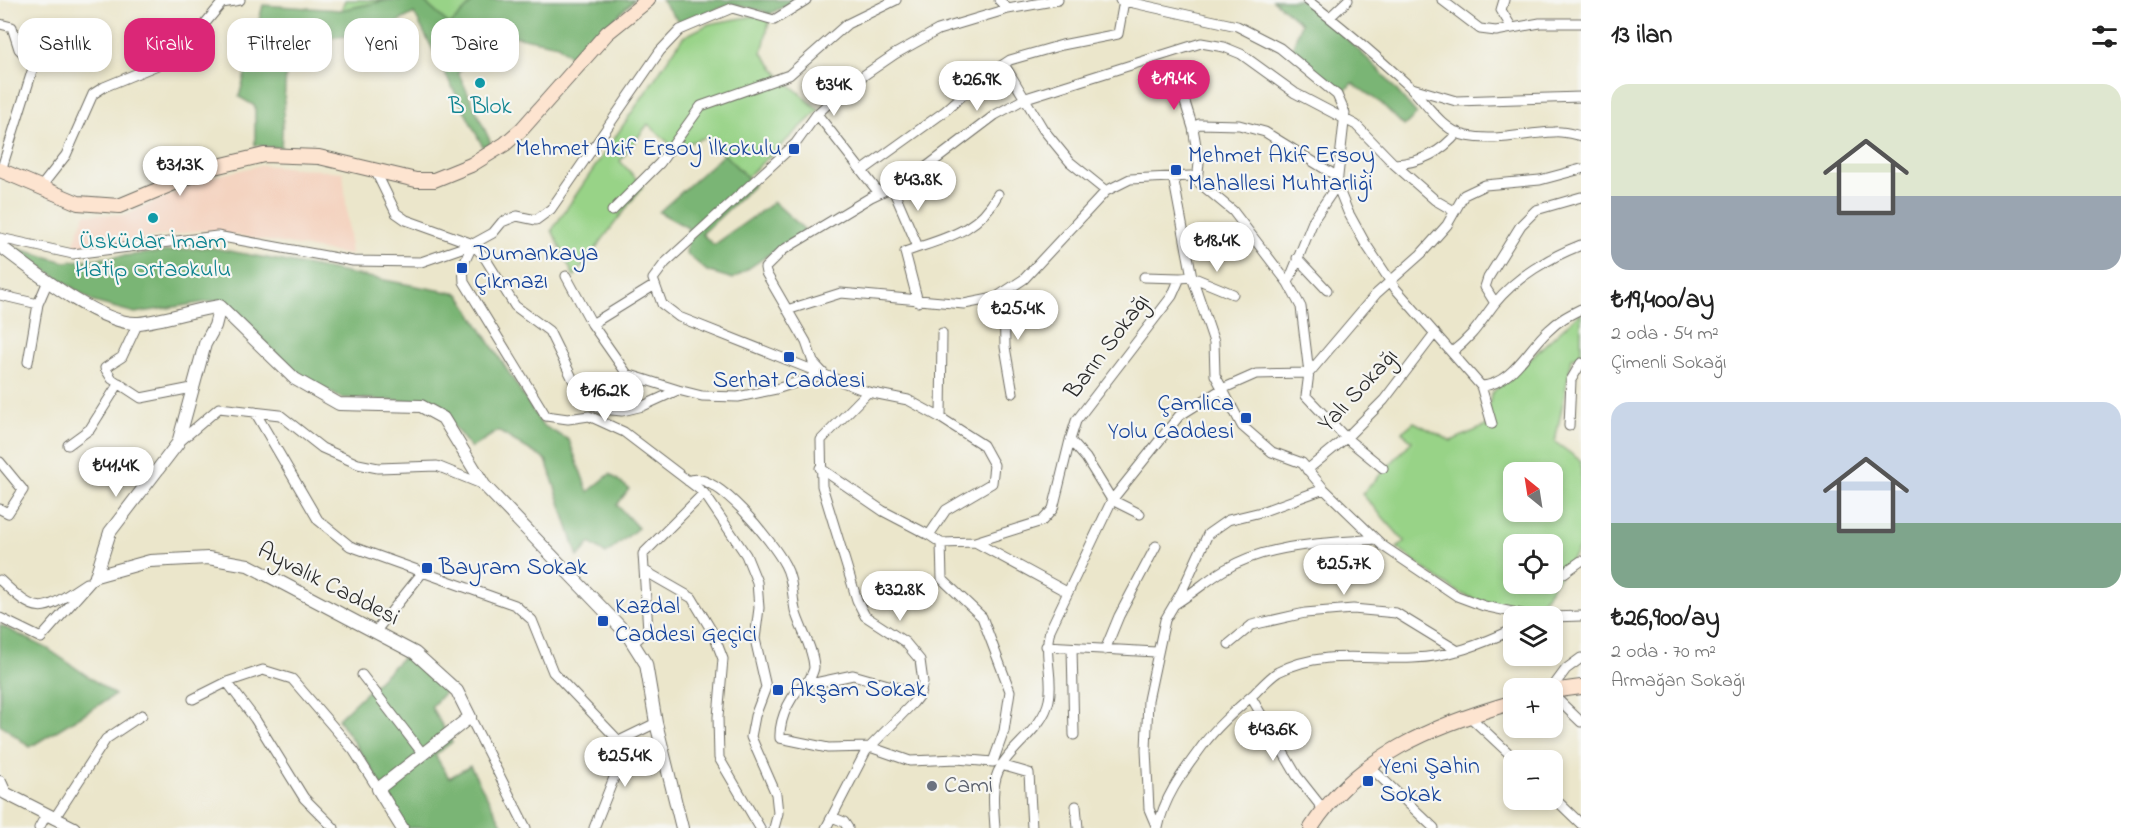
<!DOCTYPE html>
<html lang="tr">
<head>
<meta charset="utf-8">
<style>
  :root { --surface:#fff; --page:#f2f2f2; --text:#222; --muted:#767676; --accent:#db2777 }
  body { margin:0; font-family:"Indie Flower",sans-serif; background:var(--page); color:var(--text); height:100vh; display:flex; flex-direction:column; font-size:22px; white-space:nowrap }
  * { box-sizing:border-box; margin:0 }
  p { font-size:20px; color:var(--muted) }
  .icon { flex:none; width:33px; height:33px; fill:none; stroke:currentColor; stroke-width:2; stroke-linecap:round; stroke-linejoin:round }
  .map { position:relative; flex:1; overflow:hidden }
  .sheet { display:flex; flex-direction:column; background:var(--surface); width:570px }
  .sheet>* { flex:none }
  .top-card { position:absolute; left:18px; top:18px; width:570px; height:54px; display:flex; gap:12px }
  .needle { width:39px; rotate:330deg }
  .fabs { position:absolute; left:1503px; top:462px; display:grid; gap:12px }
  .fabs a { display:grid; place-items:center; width:60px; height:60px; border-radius:12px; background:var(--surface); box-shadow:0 3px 9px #0003; font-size:30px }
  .price { position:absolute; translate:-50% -51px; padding:0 14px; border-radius:21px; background:#fff; color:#222; font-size:20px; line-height:39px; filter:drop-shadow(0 2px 3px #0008) }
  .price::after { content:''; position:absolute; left:50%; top:36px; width:18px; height:14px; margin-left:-9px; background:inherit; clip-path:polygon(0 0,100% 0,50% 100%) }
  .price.on { background:var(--accent); color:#fff }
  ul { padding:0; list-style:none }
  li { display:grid; align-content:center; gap:12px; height:318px; padding:0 30px }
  li span { display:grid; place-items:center; height:186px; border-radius:18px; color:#555 }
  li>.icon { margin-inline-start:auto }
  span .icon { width:108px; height:108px; fill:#fffc; stroke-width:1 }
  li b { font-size:26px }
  h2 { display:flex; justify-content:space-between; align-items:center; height:72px; padding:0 30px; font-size:26px }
  .chip { padding:0 21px; border-radius:18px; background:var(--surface); box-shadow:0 3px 9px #0003; font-size:21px; line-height:54px }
  .chip.on { background:var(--accent); color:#fff }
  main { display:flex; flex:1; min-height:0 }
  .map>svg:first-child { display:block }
</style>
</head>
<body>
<main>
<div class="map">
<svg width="1581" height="828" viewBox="0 0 1581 828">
  <rect width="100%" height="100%" fill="#f6f6f2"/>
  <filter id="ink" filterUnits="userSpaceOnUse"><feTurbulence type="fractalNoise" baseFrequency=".0167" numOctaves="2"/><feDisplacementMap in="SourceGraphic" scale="12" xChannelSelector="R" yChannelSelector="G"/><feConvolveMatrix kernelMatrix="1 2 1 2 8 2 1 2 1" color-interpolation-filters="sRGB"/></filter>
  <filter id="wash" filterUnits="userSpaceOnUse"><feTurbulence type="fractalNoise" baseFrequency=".008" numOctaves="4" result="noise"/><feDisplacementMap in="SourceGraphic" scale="24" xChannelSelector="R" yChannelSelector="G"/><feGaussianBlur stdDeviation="1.35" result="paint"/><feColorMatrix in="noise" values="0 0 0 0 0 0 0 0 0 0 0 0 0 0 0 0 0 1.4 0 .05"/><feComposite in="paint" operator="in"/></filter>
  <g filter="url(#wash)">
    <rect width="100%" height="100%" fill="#ebe6cb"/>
    <path fill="#f4d3c0" d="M262 165 343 172 351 255 204 230 72 249 85 214 126 215 206 178Z"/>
    <path fill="#98d387" stroke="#627f59" stroke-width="1.5" fill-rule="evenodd" d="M345 0H389L341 10Z
      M422 0H475L450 25Z
      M771 13 762 53 781 77 819 110 747 177 706 137 674 148 648 124 620 161 643 186 574 277 552 230 683 37 709 24Z
      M1581 312V356L1572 358 1555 442 1581 461V546L1537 608C1470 611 1447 585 1397 548L1405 542 1362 494 1412 441 1402 432 1414 422 1451 441 1486 426 1491 394ZM1514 472H1552V512H1514ZM1514 544H1552V584H1514Z"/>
    <path fill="#7ab574" stroke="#527050" stroke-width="1.5" d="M389 0H422L450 25 475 0H634L573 59 558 45 504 34 458 72 491 143 483 147 414 13 378 33 288 42 281 148 255 145V106L239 97 263 5 341 10Z
      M661 0H798L771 13 732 4 680 23Z
      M1273 0H1307L1378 69 1417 114 1404 126 1382 104 1352 83 1343 93 1291 53 1301 23Z
      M724 154 754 185 702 234 714 245 774 202 805 230 733 279 707 271 686 253 688 228 659 212Z
      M12 247 65 262 208 247 459 294 542 425 569 440 588 492 610 474 629 489 617 505 638 528 606 554 590 543 578 557 546 460 498 431 471 448 444 414 428 402 341 398 298 375 220 300 135 313 94 302Z
      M0 625 48 649 115 695 30 747 0 724Z
      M406 654 446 691 431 707 452 742 435 755 449 778 470 766 502 824 499 828H404L377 777 338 719Z"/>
  </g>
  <g filter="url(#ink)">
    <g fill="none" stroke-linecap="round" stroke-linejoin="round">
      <g stroke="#6e6c63" stroke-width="11">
        <path id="minor" d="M999 0 1008 9
          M1120 0 1237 26 1280 48 1337 95 1345 113 1337 185 1348 212 1365 243 1395 288 1481 386C1512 385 1528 348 1549 330 1559 320 1569 315 1581 309
          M1307 0C1343 27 1376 56 1409 86 1426 102 1442 131 1467 136 1496 142 1525 133 1554 132 1563 131 1572 134 1581 136
          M1442 0 1480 29 1496 31 1540 23H1581
          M1504 0 1501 10 1512 28
          M1330 17 1348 0
          M0 24 12 27 19 49 34 65 1 171
          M1004 64 1043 129 1070 162 1106 191
          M1180 86 1193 128
          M1412 88 1456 101 1581 97
          M817 114 879 193
          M1394 164C1420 163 1441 153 1458 132
          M375 170 396 213 406 220 473 244 485 258 515 306 549 331 583 400 601 409 622 411 643 406 678 390 702 396 738 397 776 389 824 374 813 362 806 342 766 273 765 268 783 250 871 197 913 177 995 115 1026 98 1201 43 1224 47 1241 54 1295 93 1356 125 1394 164 1435 200 1454 211
          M862 171 944 112 981 79 1010 60 1062 45 1118 34 1124 1
          M1173 176 1192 277 1214 342 1215 375 1242 426 1272 452 1302 463 1324 489 1383 546 1457 596 1484 606 1531 616
          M1197 181 1199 163 1193 128 1199 124 1239 125 1265 132 1338 177
          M892 187 918 247
          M40 188 66 155 93 94 104 87 172 59 188 44 222 3 240 0
          M612 211 660 163 701 106 789 75 847 24 896 0
          M0 238 73 254 217 236 353 261 421 262 473 244 493 233 502 222 517 216 536 220 551 209 660 51 680 30 732 8 774 20 806 0
          M473 244 463 265 464 282 546 416 568 419 589 416 624 432 704 493 746 555 757 582 759 608 755 639 766 687 755 716 751 737 776 794 778 813 774 828
          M1297 258 1327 290
          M566 276 592 324 627 374 678 390
          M1144 277 1180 278
          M1004 292 1005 347 1013 393
          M0 295 38 304 48 281
          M918 302 905 252C944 238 978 233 998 194
          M1495 303 1485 287 1488 278 1521 225 1536 210 1581 197
          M787 310 841 293 964 304 995 298 1024 279 1106 191 1130 179 1191 176 1233 211 1288 283
          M138 323 122 357 105 368 112 379 141 398 192 388
          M592 324 655 285
          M1452 352C1474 335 1479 324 1495 303 1516 277 1550 257 1581 245
          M28 362 38 304
          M1481 386 1492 424
          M255 412 318 520 350 546 515 605 532 620 553 672 619 741 656 723
          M941 418 942 333
          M1569 426 1571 380 1581 363
          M178 443 219 408 280 415 322 448 358 464 378 468 437 466 484 485
          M68 445 90 429 119 383
          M0 462 23 490 8 513 0 509
          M820 468 883 511 929 535
          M1383 468 1346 438 1306 396 1309 373 1376 294 1421 254 1447 225 1464 195 1485 185 1540 180 1581 169
          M1307 470 1346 438 1384 400 1435 333
          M688 481C715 467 774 544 785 565 793 579 792 595 795 610 800 629 813 647 814 667 814 671 811 676 809 680
          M1140 514 1112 500 1086 458 1070 440 1076 421 1172 296 1180 278 1192 277 1233 294
          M975 542 1042 521 1053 509 1070 440
          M941 543 929 535 946 510 992 483 994 465 983 445 941 418 908 400 868 392 679 317 662 304 653 279 665 263 796 143 817 114 844 89 895 54 938 30 1008 9 1058 0
          M941 543 975 542 1067 592
          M645 571 692 598 713 633 723 659 718 717 719 758 760 828
          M1564 573 1581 561
          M0 580C40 618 42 612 86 583
          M1175 604C1192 594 1207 580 1224 570 1268 543 1325 544 1376 539
          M1552 617 1581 616
          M0 618 41 638 96 576
          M375 632 422 573
          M633 643 648 630 643 554 704 493
          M1229 644 1252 625 1305 613 1353 609 1396 613 1458 651
          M1046 646 1156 652
          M1072 648 1074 735
          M1105 650 1119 616 1156 546
          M362 675 423 754
          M227 682 255 719 304 798 334 828
          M1552 688 1566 669 1581 658
          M920 694 853 675 815 683 809 680C792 691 779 718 780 738L828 748 870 747 910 761 957 759 993 762 1004 731 1010 691 982 617 942 579 941 543
          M1552 694 1581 722
          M1251 697 1297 776 1323 809
          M193 699 227 682 263 670 292 679 354 751 378 789
          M1469 716 1516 760
          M470 717 526 828
          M1001 765 1029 773 1032 828
          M1369 766 1434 828
          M1552 796 1581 824
          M1076 806 1078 828
          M832 817 844 822 848 828
          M54 819 106 739 142 715
          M39 828 46 815
          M594 828 617 770 619 741
          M826 828 866 751 913 703 920 694 923 682 920 660 905 642 865 616 857 600 822 486 821 440 868 392
          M995 828C994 811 991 788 998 772 1009 747 1043 730 1049 700 1054 678 1043 656 1050 630L1112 500 1179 416 1222 389 1256 374 1309 373 1301 307 1288 283 1314 219 1337 185
          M1157 828 1149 809 1146 750 1148 700 1165 620 1182 591 1208 534 1228 520 1261 512 1324 489
          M1158 828C1164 796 1184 771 1203 745 1218 725 1236 710 1255 693 1262 686 1270 677 1278 672 1321 649 1368 660 1413 658 1449 657 1482 644 1514 629"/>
      </g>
      <g stroke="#6e6c63" stroke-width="14">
        <path id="tertiary" d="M0 246C31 269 101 326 139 323 165 320 193 310 220 306L295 379 339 404 421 406 443 418 484 485 627 634 646 664 656 723 682 828
          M96 576 150 561 208 558 248 565 415 653 457 691 470 717 378 789 402 828
          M96 576 110 532 178 443 205 344 215 326 220 306
          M0 782 5 793 74 828"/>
      </g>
      <g stroke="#6e6c63" stroke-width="16">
        <path id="secondary" d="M0 170 78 203 119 206 210 168 264 155 319 157 416 180H434L471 165 505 144 522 129 607 33 648 0
          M1552 691 1581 687
          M1311 828C1357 756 1434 725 1514 702"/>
      </g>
      <use href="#minor" stroke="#fff" stroke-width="9"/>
      <use href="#tertiary" stroke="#fff" stroke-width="12"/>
      <use href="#secondary" stroke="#fde4d0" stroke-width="14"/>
    </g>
  </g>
  <g fill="#0f9aa8" stroke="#f6f6f2" stroke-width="2">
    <circle cx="480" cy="83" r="6"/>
    <circle cx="153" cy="218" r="6"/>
  </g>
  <g fill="#1a4fb4" stroke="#f6f6f2" stroke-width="2">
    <rect x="788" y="143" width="12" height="12" rx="3"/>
    <rect x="1170" y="164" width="12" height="12" rx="3"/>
    <rect x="456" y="262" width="12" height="12" rx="3"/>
    <rect x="783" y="351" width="12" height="12" rx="3"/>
    <rect x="1240" y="412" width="12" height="12" rx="3"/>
    <rect x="421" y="562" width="12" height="12" rx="3"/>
    <rect x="597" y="615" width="12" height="12" rx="3"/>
    <rect x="772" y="684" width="12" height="12" rx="3"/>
    <rect x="1362" y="775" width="12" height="12" rx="3"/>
  </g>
  <circle fill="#6b7280" stroke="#f6f6f2" stroke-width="2" cx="932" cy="786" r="6"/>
  <g text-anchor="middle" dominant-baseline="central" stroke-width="4.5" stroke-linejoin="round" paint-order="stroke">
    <g font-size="24" fill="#0d838f" stroke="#f6f6f2">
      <text x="480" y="107">B Blok</text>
      <text x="153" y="242">Üsküdar İmam<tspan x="153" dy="28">Hatip Ortaokulu</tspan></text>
    </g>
    <g font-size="24" fill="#164399" stroke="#f6f6f2" text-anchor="start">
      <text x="782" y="149" text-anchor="end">Mehmet Akif Ersoy İlkokulu</text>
      <text x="1188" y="156">Mehmet Akif Ersoy<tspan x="1188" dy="28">Mahallesi Muhtarliği</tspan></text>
      <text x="474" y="254">Dumankaya<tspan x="474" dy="28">Çıkmazı</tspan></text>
      <text x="789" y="381" text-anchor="middle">Serhat Caddesi</text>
      <text x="1234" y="404" text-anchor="end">Çamlica<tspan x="1234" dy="28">Yolu Caddesi</tspan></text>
      <text x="439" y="568">Bayram Sokak</text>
      <text x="615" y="607">Kazdal<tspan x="615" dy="28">Caddesi Geçici</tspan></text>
      <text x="790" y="690">Akşam Sokak</text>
      <text x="1380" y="767">Yeni Şahin<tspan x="1380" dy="28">Sokak</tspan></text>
    </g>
    <g font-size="24" fill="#2b2b2b" stroke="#f6f6f2">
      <text transform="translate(1108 347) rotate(-53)">Barın Sokağı</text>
      <text transform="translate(1359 391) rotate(-47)">Yalı Sokağı</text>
      <text transform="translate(328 585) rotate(27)">Ayvalık Caddesi</text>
    </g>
    <g font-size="24" fill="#5b616d" stroke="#f6f6f2" text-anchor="start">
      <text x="944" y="786">Cami</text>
    </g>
  </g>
</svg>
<div class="fabs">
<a><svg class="needle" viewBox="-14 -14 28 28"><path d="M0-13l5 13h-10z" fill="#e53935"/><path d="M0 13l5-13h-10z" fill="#767676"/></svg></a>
<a><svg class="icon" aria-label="locate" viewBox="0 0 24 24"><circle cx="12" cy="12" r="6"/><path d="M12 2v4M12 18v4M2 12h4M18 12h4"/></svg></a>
<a><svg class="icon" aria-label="layers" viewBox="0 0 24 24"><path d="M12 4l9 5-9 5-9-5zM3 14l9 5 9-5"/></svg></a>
<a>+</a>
<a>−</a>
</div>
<b class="price on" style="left:1174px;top:111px">₺19.4K</b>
<b class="price" style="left:977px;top:112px">₺26.9K</b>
<b class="price" style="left:834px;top:117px">₺34K</b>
<b class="price" style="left:180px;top:197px">₺31.3K</b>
<b class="price" style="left:918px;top:212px">₺43.8K</b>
<b class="price" style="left:1217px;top:273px">₺18.4K</b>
<b class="price" style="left:1018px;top:341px">₺25.4K</b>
<b class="price" style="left:605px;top:423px">₺16.2K</b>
<b class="price" style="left:116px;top:498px">₺41.4K</b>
<b class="price" style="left:1344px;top:596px">₺25.7K</b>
<b class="price" style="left:900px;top:622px">₺32.8K</b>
<b class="price" style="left:1273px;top:762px">₺43.6K</b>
<b class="price" style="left:625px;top:788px">₺25.4K</b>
<div class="top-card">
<a class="chip">Satılık</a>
<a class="chip on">Kiralık</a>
<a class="chip">Filtreler</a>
<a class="chip">Yeni</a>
<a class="chip">Daire</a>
</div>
</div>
<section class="sheet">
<h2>13 ilan<svg class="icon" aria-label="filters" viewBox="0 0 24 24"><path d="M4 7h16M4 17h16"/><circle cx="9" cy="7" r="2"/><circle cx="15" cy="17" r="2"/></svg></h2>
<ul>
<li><span style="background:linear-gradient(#dfe7d0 60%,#9aa5b1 0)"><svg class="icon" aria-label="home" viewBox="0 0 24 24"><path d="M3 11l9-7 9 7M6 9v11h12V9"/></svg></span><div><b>₺19,400/ay</b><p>2 oda · 54 m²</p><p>Çimenli Sokağı</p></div></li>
<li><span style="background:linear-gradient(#c9d6e8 65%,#7fa58c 0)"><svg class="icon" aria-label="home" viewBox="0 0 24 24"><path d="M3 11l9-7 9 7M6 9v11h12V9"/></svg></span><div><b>₺26,900/ay</b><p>2 oda · 70 m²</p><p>Armağan Sokağı</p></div></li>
</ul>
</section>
</main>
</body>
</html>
